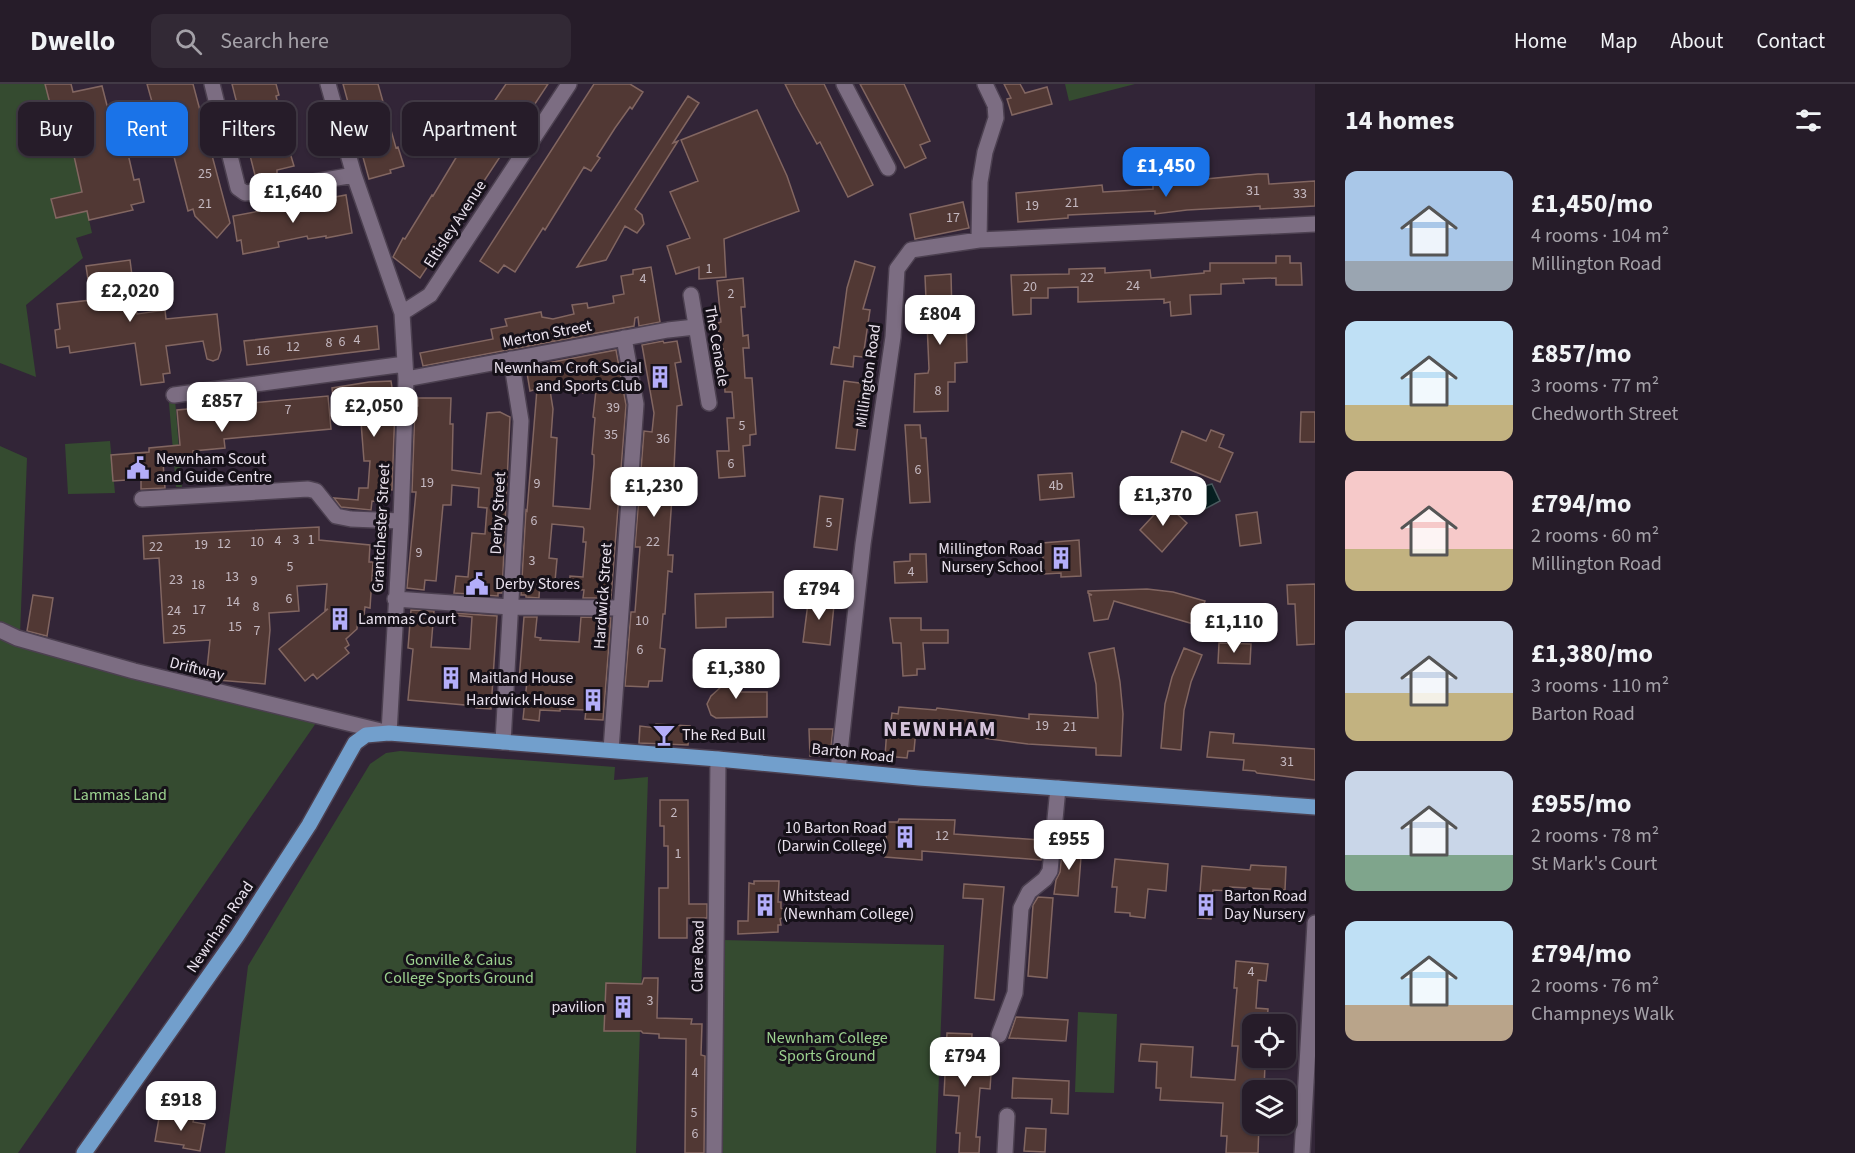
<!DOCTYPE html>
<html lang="en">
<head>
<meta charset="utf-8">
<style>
  :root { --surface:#261c29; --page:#322935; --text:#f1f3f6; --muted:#a4a1a8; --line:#423a46; --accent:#1a73e8 }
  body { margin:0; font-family:"Source Sans 3",sans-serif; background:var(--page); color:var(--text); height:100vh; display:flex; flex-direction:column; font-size:22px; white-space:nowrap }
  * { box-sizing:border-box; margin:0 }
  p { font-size:20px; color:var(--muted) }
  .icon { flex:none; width:33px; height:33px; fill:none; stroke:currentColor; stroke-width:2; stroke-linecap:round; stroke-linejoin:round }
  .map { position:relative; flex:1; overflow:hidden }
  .panel { display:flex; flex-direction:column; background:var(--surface); width:540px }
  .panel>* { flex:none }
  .guide { position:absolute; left:18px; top:18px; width:570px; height:54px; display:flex; gap:12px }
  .controls { position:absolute; left:1242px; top:930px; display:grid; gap:12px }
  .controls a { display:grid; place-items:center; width:54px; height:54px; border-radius:12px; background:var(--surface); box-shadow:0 2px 4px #0004,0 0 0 2px var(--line); font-size:30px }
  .price { position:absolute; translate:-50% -51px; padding:0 14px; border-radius:12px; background:#fff; color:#222; font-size:20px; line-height:39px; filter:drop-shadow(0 2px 3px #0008) }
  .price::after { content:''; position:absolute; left:50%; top:36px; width:18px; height:14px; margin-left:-9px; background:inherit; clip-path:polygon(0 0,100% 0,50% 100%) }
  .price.active { background:var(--accent); color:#fff }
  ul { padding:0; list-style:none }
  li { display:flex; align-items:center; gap:18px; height:150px; padding:0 30px }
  li span { display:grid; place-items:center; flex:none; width:168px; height:120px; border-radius:12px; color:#555 }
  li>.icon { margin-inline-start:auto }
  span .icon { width:72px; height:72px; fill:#fffc; stroke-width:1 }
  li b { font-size:26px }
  h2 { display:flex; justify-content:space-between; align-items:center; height:72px; padding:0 30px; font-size:26px }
  .pill { padding:0 21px; border-radius:12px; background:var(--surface); box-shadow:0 2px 4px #0004,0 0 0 2px var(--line); font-size:21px; line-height:54px }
  .pill.active { background:var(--accent); color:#fff }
  header { display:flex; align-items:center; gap:36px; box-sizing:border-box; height:84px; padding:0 30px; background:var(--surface); border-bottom:2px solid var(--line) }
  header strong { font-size:28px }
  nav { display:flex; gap:33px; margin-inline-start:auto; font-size:21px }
  .search { width:420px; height:54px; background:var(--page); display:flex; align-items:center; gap:15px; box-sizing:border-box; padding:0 21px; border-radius:12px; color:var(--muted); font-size:22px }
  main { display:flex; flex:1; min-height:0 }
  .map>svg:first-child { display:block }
</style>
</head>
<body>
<header>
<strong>Dwello</strong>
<div class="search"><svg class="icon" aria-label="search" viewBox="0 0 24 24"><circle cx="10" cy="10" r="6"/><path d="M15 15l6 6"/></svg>Search here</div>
<nav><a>Home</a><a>Map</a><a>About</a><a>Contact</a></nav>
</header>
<main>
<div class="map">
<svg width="1315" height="1069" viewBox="0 0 1315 1069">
  <rect width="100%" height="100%" fill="#322537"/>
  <path fill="#354b30" d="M0 0H45L56 43 85 36 87 51 101 48 105 65 74 72 82 108 51 115 56 134 87 127 92 149 76 154 83 174 26 221 36 293 0 279Z
    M1065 0H1135L1069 17Z
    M175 315 182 403H176L169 319Z
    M110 357 115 409 68 410 65 360Z
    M0 362 27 374 20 551 0 542Z
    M0 551 29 563 316 639 18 1069H0Z
    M400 667 615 683 614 696 648 693 636 1069H225L248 882 370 680 386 669Z
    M723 856 944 861 936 1069H719Z
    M1078 928 1117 930 1114 1009 1075 1008Z"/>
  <path fill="#072022" stroke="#4b5a5f" stroke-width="1.5" d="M1212 400 1220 417 1205 425 1180 419 1175 412 1178 406 1194 405Z"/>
  <path fill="#513834" stroke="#826661" stroke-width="1.5" fill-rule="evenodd" d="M45 0H71L73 8 102 2 110 33 114 32 118 43 126 42 131 60 126 61 134 96 139 95 144 118 131 121 133 126 89 136 87 127 56 134 51 115 82 108 74 72 91 68 83 37 56 43Z
    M147 0H193L230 139 217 154 195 132 193 125 188 127 163 30 156 32Z
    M232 0H276L279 11 276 12 282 36 279 37 286 63 288 62 294 82 277 86V90L256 95Z
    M343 0H378L396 64 398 63 404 82 390 86 391 89 369 95Z
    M506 0H548L420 194 393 173 403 154 405 155 432 111 433 112 457 72Z
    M594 0H630L643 8 632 25 630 23 615 44 597 72 600 74 591 87 584 83 545 146 543 144 515 188 504 181 498 189 480 177Z
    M785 0H824L873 101 848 113 820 58 817 60 796 22Z
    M860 0H904L930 57 920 61 926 74 905 84Z
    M1004 0H1020L1025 9 1047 3 1052 20 1012 31 1007 15 1011 14Z
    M688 12 699 19 673 59 678 57 635 125 642 131 644 140 637 149 625 142 606 176 577 183Z
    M757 26 787 92 799 127 724 155 726 193 699 195V183L676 190 667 162 690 154 670 108 698 97 681 56Z
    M1258 90H1268L1269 100 1315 97V122L1260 125V122L1187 126 1155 130V127L1068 131V134L1018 138 1016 109 1102 101 1103 108 1153 105V100Z
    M346 111 352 149 326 154V152L308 155 307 152 278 158 279 163 243 170 241 156 237 157 233 132Z
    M963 118 969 144 915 155 910 130Z
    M1276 172H1290V179H1301L1302 201H1276V194L1243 195 1244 199 1221 200V210L1190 211 1191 230 1171 232 1170 218 1164 219V215L1078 218V203L1048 204V214H1031V230L1013 231 1011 191 1069 190V185L1105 184V189L1150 186 1151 194 1204 189V187H1210V179H1276Z
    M130 176 137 230 165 226 166 235 217 230 221 266 218 275 213 277 207 275 203 257 166 262 170 289 163 290 164 298 141 301 135 259 70 269 69 262 57 264 55 246 60 245 57 220 91 216 86 182Z
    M855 177 875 183 863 225 870 226 863 273 854 272 853 283 831 280 834 263 839 264 847 204Z
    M651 183 660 238 639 242 638 233 635 234 634 242 423 282 420 269 493 255 491 245 507 242 505 235 541 228 542 233 553 235 574 230 572 221 587 219 588 224 614 219 613 212 624 210 621 192 633 190V186Z
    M951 190 952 231H966L967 278 955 279V298H948V327L914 328 915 290 928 289 929 285 925 192Z
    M743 194 745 223H741L743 252 748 251 749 264H743L745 294H752L756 350 750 351V361L743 362 745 392 719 394 717 367H729L727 334H734L732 308H725L723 265 720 266 718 239 721 238 717 197Z
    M377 242 379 265 247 281 244 257Z
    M663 257 664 259 677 257 681 278 675 279 682 321 677 322 674 385H671L668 413H672L668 471H673L672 488 668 487 665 530H663L660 564 665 565 662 597H649L648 603 625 602 631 528H635L640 463H635L644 347 652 348 654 329 642 261Z
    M616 266 626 321 611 514H583L584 506 569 505 570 492 583 493 586 458H583L584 445 583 443 552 440 549 474 557 475 555 497 540 496 539 514 526 513V511H521L526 426 527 427 537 305 530 307 526 283ZM581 300 583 309 596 306 593 333 595 334 592 370 594 371V380L590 425 553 422 557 354 551 353 553 325 550 306Z
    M391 297 395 323 392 406 380 405 379 418 372 417 371 426 341 423 334 414 358 416 359 404H368L370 377H364L359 312 333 313 332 304 369 298Z
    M844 297 867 300 865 318 861 317 855 366 836 364Z
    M328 312 331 345 224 355 225 364 193 367 194 375 163 378 165 404 141 405V395L113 397 111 371 149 368V364L180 361 177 326Z
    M418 314H451L450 340H453L452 386 481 390 487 329 500 328 510 333 502 509H498V512L454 509 456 492 468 493 472 449 485 450 487 424 478 423 479 404 452 401 451 421H443L436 497 425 496 424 506 407 504 416 408H412L415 322H418Z
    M1301 328H1315V358H1300Z
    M905 341H920L921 354H926L930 418 910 419Z
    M1211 346 1224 351 1219 363 1233 369 1220 398 1171 378 1182 347 1206 357Z
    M1072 389 1074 413 1040 416 1038 391Z
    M820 412 843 415 837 466 814 463Z
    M1165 419 1187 439 1162 468 1140 446Z
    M1257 428 1261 459 1240 462 1236 431Z
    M319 443V456L370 461 369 478H373L370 524 365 523 364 531 358 530 357 545 346 555 349 561 345 564 349 569 317 595 313 590 305 597 279 565 328 525 325 526 327 500 297 502 299 527 269 529 270 546 265 600 206 595 210 556 164 559 159 474 144 475 143 452Z
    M1079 456 1081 492 1061 493V489L1044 490 1042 459Z
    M910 470H926L927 498 895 499 894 478 910 477Z
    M1315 500V560L1297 561 1295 520H1288L1287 501Z
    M1147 505 1173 508 1205 517 1197 541 1114 517 1108 535 1094 537 1089 511H1092L1088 509V507Z
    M815 507 828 509 827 520 834 521 830 561 803 558 808 519 814 520Z
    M773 508V533L726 534V543L696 544 695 510Z
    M33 511 53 514 47 552 27 547Z
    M411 526 434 527 431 563 470 565 472 533 452 531V529L497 532 491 625 476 624V622L408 616 413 565 408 564Z
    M524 533H537L535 553 541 554 540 556 579 558 581 533 611 534 603 636 585 635 586 626 560 625V627L540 626 539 637 523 635 527 597H519Z
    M890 534H921V546H948V559H923L925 585H917V591L903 592 901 559H893Z
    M1219 559 1251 560 1250 580 1218 579Z
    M1114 564 1120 598 1123 630 1121 672 1096 671V664L1028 660 916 645 914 667H908L907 674 885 672 887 644H890L892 629 898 630 899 623 936 626 937 624 1029 635V630L1098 634 1096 600 1089 569Z
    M1184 564 1202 571 1191 598 1184 626 1181 666 1161 664 1165 620 1172 593Z
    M720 584H735V608H767V633L716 634 711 631 707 620 711 612 721 603Z
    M656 640 690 642 688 661 639 659 640 642 656 644Z
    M809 645H833L830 672H810Z
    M1210 648 1234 650 1233 659 1315 665V696L1257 689 1255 687 1243 686 1244 676 1207 673Z
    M660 716H688L689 820H707V834H687V854H659V804H668V762H664V742H660Z
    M899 735 955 736 954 750 1040 756 1043 757 1041 776 922 767V776L885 773 887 738H898Z
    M1063 759 1082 760 1078 812 1054 810 1056 796 1060 788Z
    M1115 775 1168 780 1166 807 1148 805 1145 834 1130 832V829L1115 828 1117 803H1112Z
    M1251 781 1286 783 1285 806 1230 803V807L1213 806 1211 835 1198 834 1202 782 1250 786Z
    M754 797H779L778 818H781V824L784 826V833L780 835 781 841H778V848L738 850V837H748L749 799 754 800Z
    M964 800 1004 803 994 916 975 914 983 815 963 814Z
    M1038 813 1053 814 1047 894 1028 892 1033 821Z
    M1236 877 1268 880 1266 897 1258 896 1256 924 1268 925 1267 940H1252V979L1265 980 1264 1006H1252V1040H1259L1258 1069H1226L1227 1052H1221L1223 1019 1160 1016 1161 1004H1156L1157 978 1139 977 1141 960 1193 963 1191 993 1235 996 1238 962H1232L1237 904H1234Z
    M644 894H658L657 934 692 935 691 940H702L701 971 705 972 704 1069H685L686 955 659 954V950L643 949 641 947H604L606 899 642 900Z
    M1016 933 1068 936 1066 957 1009 954Z
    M947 949 972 950 971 967H976L975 980 980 981 979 990H991L990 1005 980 1004 976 1053H980L979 1069H959L960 1049H956L959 1012 944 1011Z
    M1013 994 1069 997 1068 1030 1051 1029 1052 1015 1012 1014Z
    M168 1029 194 1034 193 1038 205 1040 200 1067 183 1064 184 1061 155 1057 159 1034 167 1035Z
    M1026 1044 1046 1045 1045 1068 1024 1067Z"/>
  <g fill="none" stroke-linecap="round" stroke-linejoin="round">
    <g stroke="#4c4050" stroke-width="18">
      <path id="minor" d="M212 0 238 104 245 109 255 108 354 91
        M844 0 888 84
        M979 156 980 98 985 68 996 34 995 21 985 0
        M691 211 709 319
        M402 229 430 211 569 0
        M406 295 668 246 695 243
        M174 311 405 280
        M142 415 308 405 316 407 336 432 351 435 401 437
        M395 515 511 523 620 524
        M0 546 17 554 134 587 389 649 401 437 406 295 402 229 354 91 328 0
        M503 658 521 337 511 275
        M611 666 636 320 624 254
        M838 686 863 460 893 253 897 185 911 166 979 156 1315 140
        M999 951 1015 909 1021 824 1029 808 1045 795 1050 787 1058 704
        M714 1069 718 675
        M1005 1069 1007 1032
        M1302 1069 1315 839"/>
    </g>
    <g stroke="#4c4050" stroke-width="18">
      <path id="major" d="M84 1069 237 852 309 741 355 659 366 651 389 649 718 675 919 694 1315 723"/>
    </g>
    <use href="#minor" stroke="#7c6d82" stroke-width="15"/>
    <use href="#major" stroke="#729fcc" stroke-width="15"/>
  </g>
  <defs>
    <g id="building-bare" transform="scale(1.8)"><path d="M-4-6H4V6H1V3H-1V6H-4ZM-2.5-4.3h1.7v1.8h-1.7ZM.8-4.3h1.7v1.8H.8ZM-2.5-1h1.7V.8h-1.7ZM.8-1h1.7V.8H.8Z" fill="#b3adf9" stroke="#161119" stroke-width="2.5" paint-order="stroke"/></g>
    <g id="civic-bare" transform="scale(1.8)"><path d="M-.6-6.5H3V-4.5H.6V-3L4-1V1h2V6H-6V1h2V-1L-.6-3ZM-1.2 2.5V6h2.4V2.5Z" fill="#b3adf9" stroke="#161119" stroke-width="2.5" paint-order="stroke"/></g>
    <g id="bar-bare" transform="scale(1.8)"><path d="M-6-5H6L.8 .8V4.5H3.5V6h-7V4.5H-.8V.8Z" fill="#b3adf9" stroke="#161119" stroke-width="2.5" paint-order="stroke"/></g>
  </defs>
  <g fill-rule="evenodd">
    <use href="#building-bare" x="660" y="293"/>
    <use href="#civic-bare" x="138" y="384"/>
    <use href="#building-bare" x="1061" y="474"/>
    <use href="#civic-bare" x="477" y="500"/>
    <use href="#building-bare" x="340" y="535"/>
    <use href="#building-bare" x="451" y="594"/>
    <use href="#building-bare" x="593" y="616"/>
    <use href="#bar-bare" x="664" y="651"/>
    <use href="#building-bare" x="905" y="753"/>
    <use href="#building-bare" x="765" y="821"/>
    <use href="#building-bare" x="1206" y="821"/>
    <use href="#building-bare" x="623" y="923"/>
  </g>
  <g text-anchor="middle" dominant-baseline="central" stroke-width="6" stroke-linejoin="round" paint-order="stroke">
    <g font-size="14" fill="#c4b8c0">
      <text x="205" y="90">25</text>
      <text x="1253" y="107">31</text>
      <text x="1300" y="110">33</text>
      <text x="1072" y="119">21</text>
      <text x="205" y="120">21</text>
      <text x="1032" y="122">19</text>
      <text x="953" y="134">17</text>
      <text x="709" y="185">1</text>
      <text x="1087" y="194">22</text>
      <text x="643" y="195">4</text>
      <text x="1133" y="202">24</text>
      <text x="1030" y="203">20</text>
      <text x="731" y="210">2</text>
      <text x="357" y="256">4</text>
      <text x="342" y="258">6</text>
      <text x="329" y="259">8</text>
      <text x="293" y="263">12</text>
      <text x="263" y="267">16</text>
      <text x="938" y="307">8</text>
      <text x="613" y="324">39</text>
      <text x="288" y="326">7</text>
      <text x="742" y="342">5</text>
      <text x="611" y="351">35</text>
      <text x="663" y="355">36</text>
      <text x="731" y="380">6</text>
      <text x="918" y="386">6</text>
      <text x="427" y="399">19</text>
      <text x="537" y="400">9</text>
      <text x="1056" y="402">4b</text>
      <text x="534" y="437">6</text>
      <text x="829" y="439">5</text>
      <text x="296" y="456">3</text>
      <text x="311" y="456">1</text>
      <text x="278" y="457">4</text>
      <text x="257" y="458">10</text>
      <text x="653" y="458">22</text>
      <text x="224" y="460">12</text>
      <text x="201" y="461">19</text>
      <text x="156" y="463">22</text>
      <text x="419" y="469">9</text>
      <text x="532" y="477">3</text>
      <text x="290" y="483">5</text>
      <text x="911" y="488">4</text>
      <text x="232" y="493">13</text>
      <text x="176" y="496">23</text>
      <text x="254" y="497">9</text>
      <text x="198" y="501">18</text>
      <text x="289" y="515">6</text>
      <text x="233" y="518">14</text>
      <text x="256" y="523">8</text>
      <text x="199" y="526">17</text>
      <text x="174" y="527">24</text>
      <text x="642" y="537">10</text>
      <text x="235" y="543">15</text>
      <text x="179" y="546">25</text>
      <text x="257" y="547">7</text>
      <text x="640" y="566">6</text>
      <text x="1042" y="642">19</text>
      <text x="1070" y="643">21</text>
      <text x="1287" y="678">31</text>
      <text x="674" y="729">2</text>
      <text x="942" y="752">12</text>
      <text x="678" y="770">1</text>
      <text x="1251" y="888">4</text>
      <text x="650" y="917">3</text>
      <text x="695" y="989">4</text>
      <text x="694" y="1029">5</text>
      <text x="695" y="1050">6</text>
    </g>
    <g font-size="16" fill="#eae2ee" stroke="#161119">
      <text transform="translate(455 140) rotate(-57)">Eltisley Avenue</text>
      <text transform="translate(547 250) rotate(-11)">Merton Street</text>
      <text transform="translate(717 262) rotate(80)">The Cenacle</text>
      <text transform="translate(868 292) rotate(-82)">Millington Road</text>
      <text transform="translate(498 429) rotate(-87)">Derby Street</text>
      <text transform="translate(381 444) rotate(-87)">Grantchester Street</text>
      <text transform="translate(603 512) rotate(-86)">Hardwick Street</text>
      <text transform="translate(197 585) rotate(14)">Driftway</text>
      <text transform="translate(853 669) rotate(6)">Barton Road</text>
      <text transform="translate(220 843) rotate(-56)">Newnham Road</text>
      <text transform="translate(698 872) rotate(-89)">Clare Road</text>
    </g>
    <g font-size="16" fill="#eae2ee" stroke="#161119" text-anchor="start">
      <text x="642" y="284" text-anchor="end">Newnham Croft Social<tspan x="642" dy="18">and Sports Club</tspan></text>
      <text x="156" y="375">Newnham Scout<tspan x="156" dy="18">and Guide Centre</tspan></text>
      <text x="1043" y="465" text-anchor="end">Millington Road<tspan x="1043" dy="18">Nursery School</tspan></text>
      <text x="495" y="500">Derby Stores</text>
      <text x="358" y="535">Lammas Court</text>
      <text x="469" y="594">Maitland House</text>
      <text x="575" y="616" text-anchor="end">Hardwick House</text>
      <text x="682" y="651">The Red Bull</text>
      <text x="887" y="744" text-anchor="end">10 Barton Road<tspan x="887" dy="18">(Darwin College)</tspan></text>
      <text x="783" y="812">Whitstead<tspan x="783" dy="18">(Newnham College)</tspan></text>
      <text x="1224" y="812">Barton Road<tspan x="1224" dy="18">Day Nursery</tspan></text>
      <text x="605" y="923" text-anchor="end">pavilion</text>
    </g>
    <g font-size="16" fill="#9cd28f" stroke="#161119">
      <text x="120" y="711">Lammas Land</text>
      <text x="459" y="876">Gonville &amp; Caius<tspan x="459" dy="18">College Sports Ground</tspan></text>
      <text x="827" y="954">Newnham College<tspan x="827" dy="18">Sports Ground</tspan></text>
    </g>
    <g font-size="22" font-weight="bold" letter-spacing="1.5" fill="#d5c3db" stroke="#161119">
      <text x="940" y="645">NEWNHAM</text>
    </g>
  </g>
</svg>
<div class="controls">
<a><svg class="icon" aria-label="locate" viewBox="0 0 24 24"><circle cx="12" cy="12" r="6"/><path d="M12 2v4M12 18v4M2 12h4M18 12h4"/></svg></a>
<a><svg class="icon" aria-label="layers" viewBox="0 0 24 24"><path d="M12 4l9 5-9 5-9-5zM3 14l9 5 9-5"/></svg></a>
</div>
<b class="price active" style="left:1166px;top:114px">£1,450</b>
<b class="price" style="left:293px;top:140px">£1,640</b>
<b class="price" style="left:130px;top:239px">£2,020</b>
<b class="price" style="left:940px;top:262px">£804</b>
<b class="price" style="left:222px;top:349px">£857</b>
<b class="price" style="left:374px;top:354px">£2,050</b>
<b class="price" style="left:654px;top:434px">£1,230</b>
<b class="price" style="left:1163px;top:443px">£1,370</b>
<b class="price" style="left:819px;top:537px">£794</b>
<b class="price" style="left:1234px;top:570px">£1,110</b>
<b class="price" style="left:736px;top:616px">£1,380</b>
<b class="price" style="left:1069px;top:787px">£955</b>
<b class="price" style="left:965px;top:1004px">£794</b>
<b class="price" style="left:181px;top:1048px">£918</b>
<div class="guide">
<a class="pill">Buy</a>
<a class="pill active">Rent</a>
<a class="pill">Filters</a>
<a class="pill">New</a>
<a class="pill">Apartment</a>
</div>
</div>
<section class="panel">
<h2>14 homes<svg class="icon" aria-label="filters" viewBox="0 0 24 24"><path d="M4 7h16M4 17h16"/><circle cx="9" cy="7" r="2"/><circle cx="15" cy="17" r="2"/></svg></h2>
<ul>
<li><span style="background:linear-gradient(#a9c7e8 75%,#9aa5b1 0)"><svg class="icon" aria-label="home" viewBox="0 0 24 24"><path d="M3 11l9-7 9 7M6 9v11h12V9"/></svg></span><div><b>£1,450/mo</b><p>4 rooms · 104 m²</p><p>Millington Road</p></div></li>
<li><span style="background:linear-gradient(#bfe0f5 70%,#c2b280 0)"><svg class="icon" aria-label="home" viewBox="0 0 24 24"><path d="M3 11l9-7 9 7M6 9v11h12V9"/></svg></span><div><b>£857/mo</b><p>3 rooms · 77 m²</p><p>Chedworth Street</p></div></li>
<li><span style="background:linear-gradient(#f6c9c9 65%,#c2b280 0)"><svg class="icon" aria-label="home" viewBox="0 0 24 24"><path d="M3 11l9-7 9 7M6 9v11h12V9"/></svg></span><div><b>£794/mo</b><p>2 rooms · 60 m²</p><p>Millington Road</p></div></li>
<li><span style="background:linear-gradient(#c9d6e8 60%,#c2b280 0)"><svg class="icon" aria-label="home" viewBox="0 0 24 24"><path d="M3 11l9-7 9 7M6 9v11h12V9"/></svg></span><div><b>£1,380/mo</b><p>3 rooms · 110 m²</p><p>Barton Road</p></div></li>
<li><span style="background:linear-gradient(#c9d6e8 70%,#7fa58c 0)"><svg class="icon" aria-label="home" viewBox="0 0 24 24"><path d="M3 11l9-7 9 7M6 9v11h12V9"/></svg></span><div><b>£955/mo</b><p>2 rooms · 78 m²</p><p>St Mark's Court</p></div></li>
<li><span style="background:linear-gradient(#bfe0f5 70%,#b9a48a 0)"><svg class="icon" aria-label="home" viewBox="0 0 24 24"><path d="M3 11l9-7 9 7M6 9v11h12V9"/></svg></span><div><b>£794/mo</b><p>2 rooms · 76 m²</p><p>Champneys Walk</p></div></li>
</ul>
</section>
</main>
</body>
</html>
